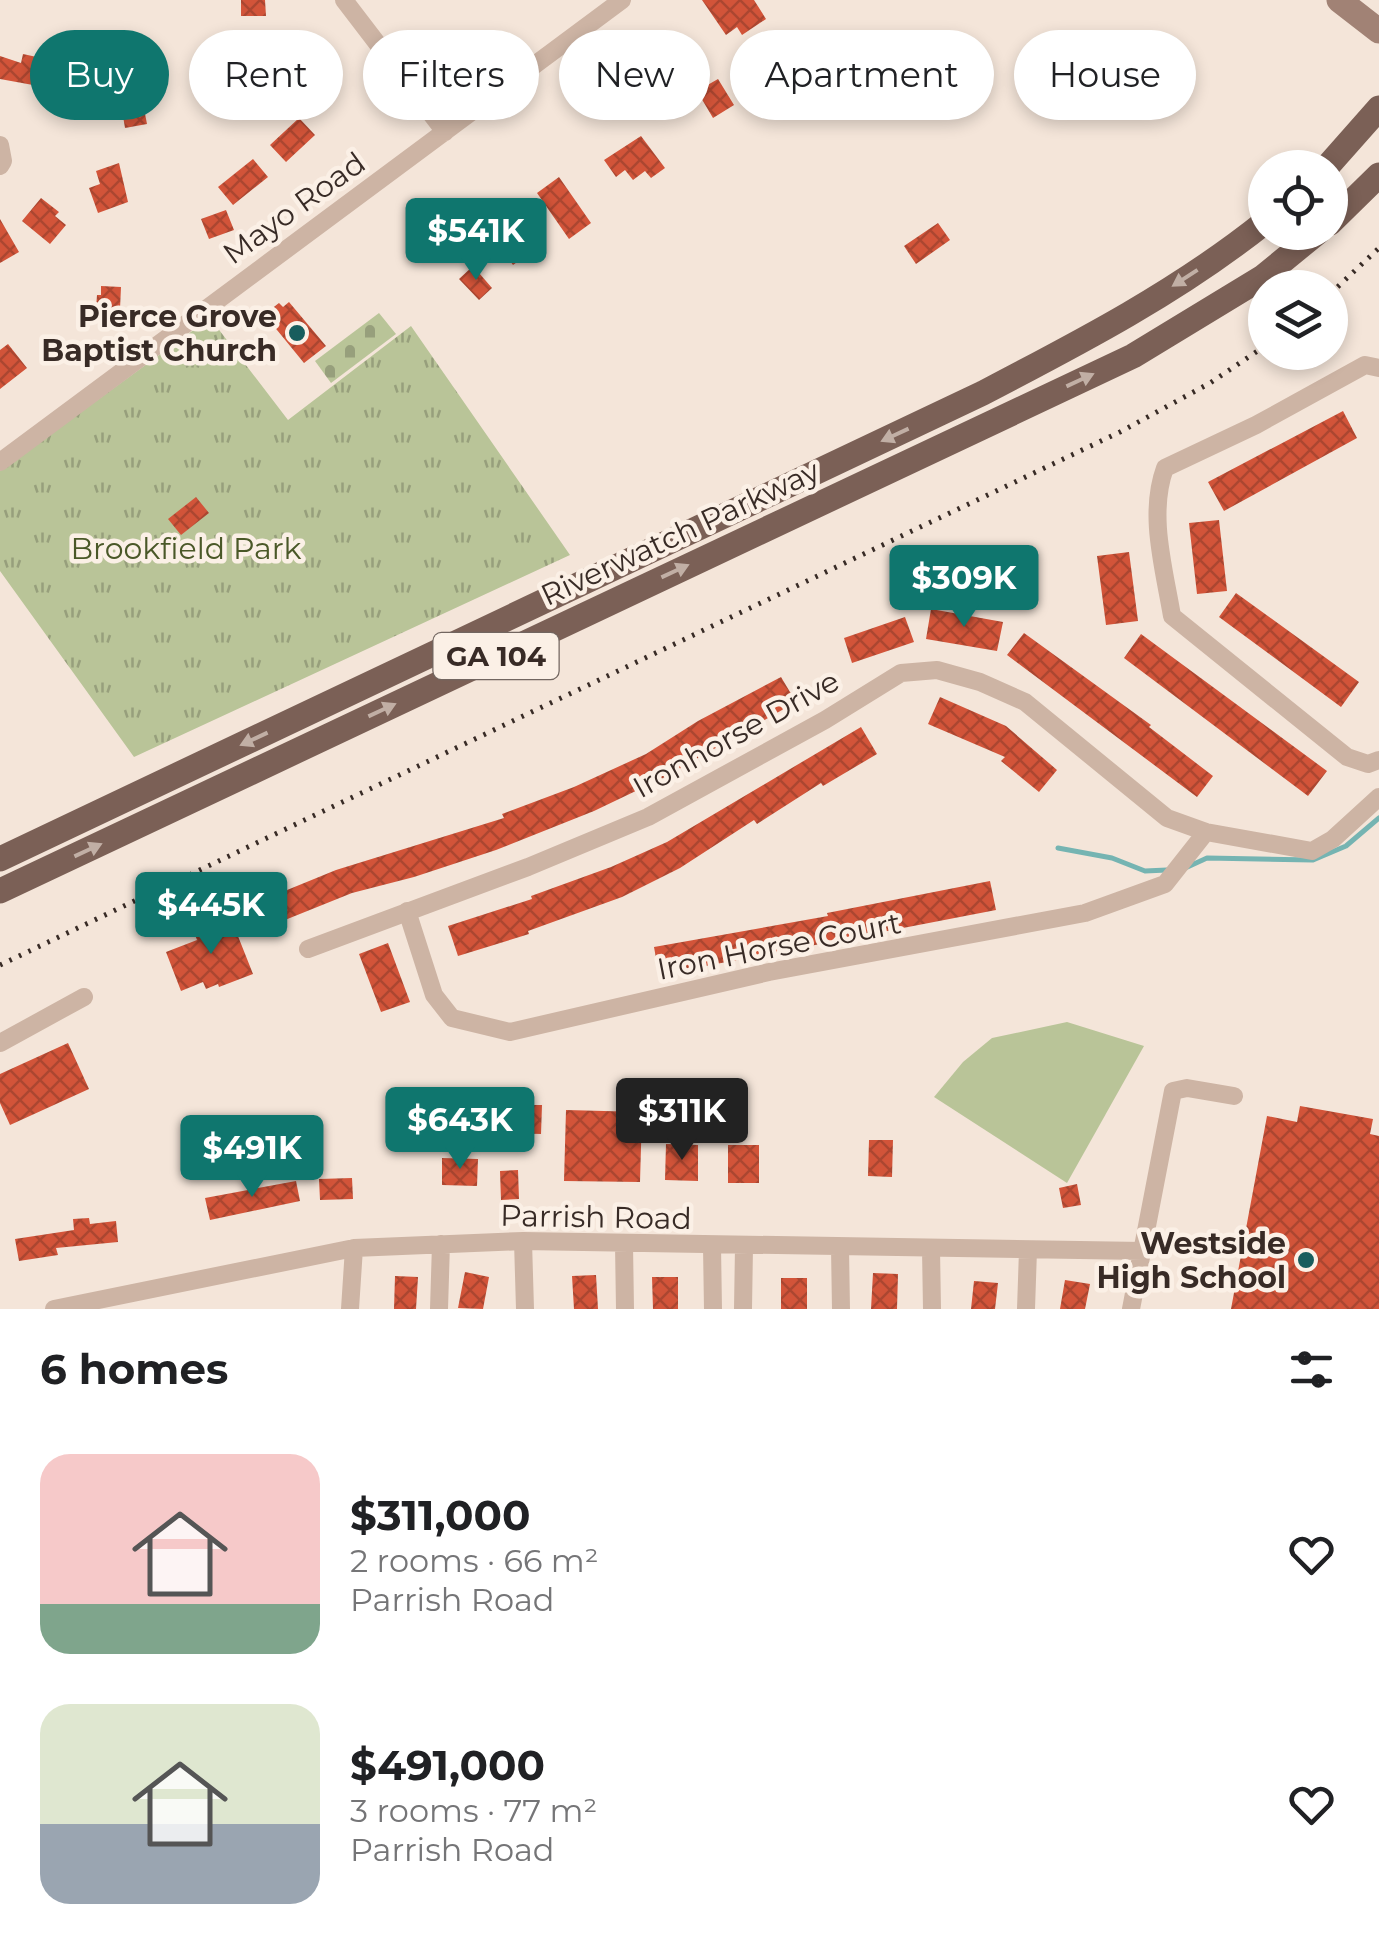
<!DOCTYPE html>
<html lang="en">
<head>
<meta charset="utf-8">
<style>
  :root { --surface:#fff; --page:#f6f6f6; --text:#202124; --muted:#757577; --accent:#0f766e }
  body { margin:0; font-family:Montserrat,sans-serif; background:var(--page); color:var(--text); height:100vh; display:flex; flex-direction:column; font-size:38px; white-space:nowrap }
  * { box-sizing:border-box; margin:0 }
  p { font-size:32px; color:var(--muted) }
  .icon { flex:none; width:55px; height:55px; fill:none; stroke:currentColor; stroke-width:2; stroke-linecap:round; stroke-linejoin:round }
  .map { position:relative; height:1309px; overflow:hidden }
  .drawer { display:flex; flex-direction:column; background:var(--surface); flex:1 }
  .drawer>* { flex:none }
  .top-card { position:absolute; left:30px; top:30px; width:1320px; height:90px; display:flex; gap:20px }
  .tools { position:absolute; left:1248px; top:150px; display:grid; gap:20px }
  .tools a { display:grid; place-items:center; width:100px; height:100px; border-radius:50%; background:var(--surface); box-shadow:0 5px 15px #0003; font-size:50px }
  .price { position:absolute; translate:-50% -85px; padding:0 22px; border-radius:10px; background:var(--accent); color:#fff; font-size:32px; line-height:65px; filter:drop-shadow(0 2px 5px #0008) }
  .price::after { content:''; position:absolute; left:50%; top:60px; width:30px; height:22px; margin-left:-15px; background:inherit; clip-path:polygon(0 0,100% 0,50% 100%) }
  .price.selected { background:#222; color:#fff }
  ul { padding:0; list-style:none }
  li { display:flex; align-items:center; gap:30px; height:250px; padding:0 40px }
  li span { display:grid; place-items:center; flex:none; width:280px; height:200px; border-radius:30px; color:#555 }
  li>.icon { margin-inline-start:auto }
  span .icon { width:120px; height:120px; fill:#fffc; stroke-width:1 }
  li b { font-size:42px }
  h2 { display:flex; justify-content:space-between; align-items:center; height:120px; padding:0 40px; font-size:42px }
  .chip { padding:0 35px; border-radius:45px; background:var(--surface); box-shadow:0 5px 15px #0003; font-size:35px; line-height:90px }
  .chip.selected { background:var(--accent); color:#fff }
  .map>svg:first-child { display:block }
</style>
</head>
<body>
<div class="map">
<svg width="1379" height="1309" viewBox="0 0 1379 1309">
  <defs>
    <pattern id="cemetery-stones" width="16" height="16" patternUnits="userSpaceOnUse" patternTransform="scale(2.5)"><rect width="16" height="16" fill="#b9c498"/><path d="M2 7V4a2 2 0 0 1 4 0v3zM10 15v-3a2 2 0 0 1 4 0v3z" fill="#979f7c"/></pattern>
    <pattern id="park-tufts" width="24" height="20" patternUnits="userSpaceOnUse" patternTransform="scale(2.5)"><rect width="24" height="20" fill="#b9c498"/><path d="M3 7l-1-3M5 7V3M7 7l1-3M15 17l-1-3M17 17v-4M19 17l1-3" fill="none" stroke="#979f7c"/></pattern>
    <pattern id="building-cross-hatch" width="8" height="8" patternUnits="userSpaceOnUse" patternTransform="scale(2.5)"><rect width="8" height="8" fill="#d25439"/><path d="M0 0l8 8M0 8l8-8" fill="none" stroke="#ab4630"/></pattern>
  </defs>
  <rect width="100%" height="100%" fill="#f4e5d9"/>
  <path fill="url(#cemetery-stones)" d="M379 313 396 334 331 383 315 361Z"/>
  <path fill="url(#park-tufts)" d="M210 318 288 420 411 326 570 555 134 757 0 571V471Z"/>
  <path fill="#b9c498" d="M1067 1022 1144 1046 1067 1183 934 1097 963 1062 992 1038Z"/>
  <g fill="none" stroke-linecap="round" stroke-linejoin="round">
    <path stroke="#75b4b2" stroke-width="5" d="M1058 848 1112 858 1145 871 1167 870
      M1183 869 1207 858 1313 860 1346 846 1379 818"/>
  </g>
  <path fill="url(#building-cross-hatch)" d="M241 0H265L266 16H241Z
    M702 0H754L766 19 742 35 737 27 726 35Z
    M23 54 73 65 66 91 0 79V56L21 63Z
    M718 79 734 105 713 118 697 91Z
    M140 88 147 124 125 128 122 110 111 112 107 94Z
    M299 118 315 135 286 162 270 145Z
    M641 136 665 168 651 178 645 171 633 180 625 170 616 177 604 160Z
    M253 159 268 177 233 205 218 187Z
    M119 163 128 202 98 213 89 188 100 184 96 171Z
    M559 177 591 223 569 239 537 193Z
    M41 198 59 212 55 216 66 225 50 244 22 221Z
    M226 210 234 230 209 239 201 219Z
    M0 219 19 252 0 263Z
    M938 223 950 240 916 264 904 246Z
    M516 229 532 251 513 265 497 243Z
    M473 266 492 288 479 300 459 279Z
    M101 286 121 287 120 309 96 308 97 295H101Z
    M289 302 326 346 304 363 268 319 274 315 270 310 279 303 283 307Z
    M8 344 27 368 0 389V350Z
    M1343 411 1357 438 1224 511 1208 482Z
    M196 497 209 513 181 535 168 519Z
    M1219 520 1227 591 1197 594 1189 523Z
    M1129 552 1138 621 1106 625 1097 556Z
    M1236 593 1359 682 1341 707 1219 617Z
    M931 609 1003 622 997 651 926 639Z
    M905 617 914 642 852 663 844 638Z
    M1024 633 1151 725 1149 727 1213 776 1197 797 1007 655Z
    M1141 634 1327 771 1308 796 1124 658Z
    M781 677 796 702 665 777 594 811 496 850 414 877 352 893 280 922 270 897 336 870 504 818 502 814 574 787 646 754 698 721Z
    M940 697 1006 726 1057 770 1039 792 1001 761 1005 757 928 724Z
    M861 727 877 754 823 786 821 783 757 824 754 820 680 868 622 897 528 931 529 934 458 956 448 926 532 899 531 896 611 867 667 842Z
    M990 881 996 910 659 975 654 947 828 916 827 913Z
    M230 916 253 974 219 987 218 984 206 989 203 982 181 991 166 952 197 940 193 930Z
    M388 943 410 1002 381 1012 359 954Z
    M68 1043 89 1089 10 1125 0 1103V1074Z
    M505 1105H542L541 1134 504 1133Z
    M1300 1106 1373 1119 1370 1134 1379 1136V1309H1231L1267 1116 1297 1122Z
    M566 1110 642 1112 640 1182 564 1181Z
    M869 1140H893L892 1177 868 1176Z
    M666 1144 698 1145V1181L665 1180Z
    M728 1145H759V1183H728Z
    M442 1158 478 1159 477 1186 442 1185Z
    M518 1170 519 1199 501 1200 500 1171Z
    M352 1178 353 1199 320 1200 319 1179Z
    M296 1181 300 1201 210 1220 205 1198Z
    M1077 1184 1081 1205 1063 1208 1059 1188Z
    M89 1218 90 1224 116 1221 118 1242 56 1248 58 1255 19 1261 15 1239 74 1230 73 1219Z
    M465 1272 489 1277 483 1309 458 1308Z
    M873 1273 898 1274 897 1309H871Z
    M596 1275 598 1309H574L572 1276Z
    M395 1276 418 1277 416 1309H394Z
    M652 1277H678V1309H653Z
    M781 1278H807V1309H781Z
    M1065 1280 1090 1284 1085 1309H1060Z
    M974 1281 998 1283 995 1309H971Z"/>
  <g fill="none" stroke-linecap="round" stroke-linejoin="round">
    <path stroke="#cdb4a4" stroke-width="18" d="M344 0 445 132
      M0 145 3 161 0 166
      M1379 368 1365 365 1256 425 1165 468C1148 514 1164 568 1172 616L1347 757 1368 764 1379 760
      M0 462 622 0
      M407 911 434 995 452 1018 510 1032 769 972 1085 913 1165 884 1206 832
      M308 949 528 867 648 817 825 720 901 673 937 670 980 682 1025 702 1167 818 1206 832 1312 851 1333 839 1379 797
      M0 1043 84 997
      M523 1241 525 1309
      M624 1244 625 1309
      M712 1246 713 1309
      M840 1248 841 1309
      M931 1249 932 1309
      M54 1309 354 1248 523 1241 1143 1251
      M350 1309 354 1248
      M439 1309 441 1244
      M743 1309 744 1247
      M1026 1309 1028 1250
      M1131 1309 1173 1091 1187 1088 1234 1096"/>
    <path stroke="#a18275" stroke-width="25" d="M1339 0 1379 31"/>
    <path stroke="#7b6056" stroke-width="25" d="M1326 168 1379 108
      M1330 223 1379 175
      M0 859 983 393C1081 342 1179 291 1265 222
      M0 891 1133 356 1263 277 1318 232"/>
    <path stroke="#382b26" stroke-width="5" stroke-dasharray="2.5 8" stroke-linecap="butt" d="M1330 294 1379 248
      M0 965 1120 432 1210 383 1265 346"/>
  </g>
  <defs><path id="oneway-solid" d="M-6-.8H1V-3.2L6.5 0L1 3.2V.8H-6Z" transform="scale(2.5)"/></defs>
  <g fill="#c1afa5">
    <use href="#oneway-solid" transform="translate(1185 278) rotate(147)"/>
    <use href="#oneway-solid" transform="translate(1080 380) rotate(-25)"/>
    <use href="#oneway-solid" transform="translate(895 435) rotate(155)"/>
    <use href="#oneway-solid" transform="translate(675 571) rotate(-25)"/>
    <use href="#oneway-solid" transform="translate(382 710) rotate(-25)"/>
    <use href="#oneway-solid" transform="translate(254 739) rotate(155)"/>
    <use href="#oneway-solid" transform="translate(88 850) rotate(-25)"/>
  </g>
  <g fill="#185d5d" stroke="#fbf0e6" stroke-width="4">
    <circle cx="297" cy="333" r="10"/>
    <circle cx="1306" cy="1260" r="10"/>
  </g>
  <g text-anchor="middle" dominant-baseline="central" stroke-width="9" stroke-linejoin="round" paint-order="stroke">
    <rect fill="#fbf0e6" stroke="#726660" stroke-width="2.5" x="433.5" y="633" width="125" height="46" rx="8"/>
    <g font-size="28" font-weight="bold" fill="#382b26">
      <text x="496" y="656">GA 104</text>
    </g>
    <g font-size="30" fill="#382b26" stroke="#fbf0e6">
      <text transform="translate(294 208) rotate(-36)">Mayo Road</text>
      <text transform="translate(680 533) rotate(-25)">Riverwatch Parkway</text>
      <text transform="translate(736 734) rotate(-29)">Ironhorse Drive</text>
      <text transform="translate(779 946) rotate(-11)">Iron Horse Court</text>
      <text transform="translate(596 1217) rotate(1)">Parrish Road</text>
    </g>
    <g font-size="30" font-weight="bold" fill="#382b26" stroke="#fbf0e6" text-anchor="end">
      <text x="277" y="316">Pierce Grove<tspan x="277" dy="34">Baptist Church</tspan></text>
      <text x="1286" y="1243">Westside<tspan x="1286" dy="34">High School</tspan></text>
    </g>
    <g font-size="30" fill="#4a5828" stroke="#fbf0e6">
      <text x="186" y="548">Brookfield Park</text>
    </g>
  </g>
</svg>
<div class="tools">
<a><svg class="icon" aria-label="locate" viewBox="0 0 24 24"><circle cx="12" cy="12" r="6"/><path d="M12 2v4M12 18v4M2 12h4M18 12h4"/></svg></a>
<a><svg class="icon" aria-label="layers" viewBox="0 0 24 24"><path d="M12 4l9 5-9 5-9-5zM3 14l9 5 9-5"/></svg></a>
</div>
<b class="price" style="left:476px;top:283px">$541K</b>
<b class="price" style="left:964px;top:630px">$309K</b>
<b class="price" style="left:211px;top:957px">$445K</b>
<b class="price selected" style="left:682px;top:1163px">$311K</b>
<b class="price" style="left:460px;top:1172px">$643K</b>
<b class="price" style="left:252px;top:1200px">$491K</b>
<div class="top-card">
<a class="chip selected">Buy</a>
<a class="chip">Rent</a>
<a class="chip">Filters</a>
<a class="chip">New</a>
<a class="chip">Apartment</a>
<a class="chip">House</a>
</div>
</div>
<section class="drawer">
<h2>6 homes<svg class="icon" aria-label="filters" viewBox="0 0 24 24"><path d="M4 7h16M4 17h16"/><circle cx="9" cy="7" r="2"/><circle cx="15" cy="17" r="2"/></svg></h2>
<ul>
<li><span style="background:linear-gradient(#f6c9c9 75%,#7fa58c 0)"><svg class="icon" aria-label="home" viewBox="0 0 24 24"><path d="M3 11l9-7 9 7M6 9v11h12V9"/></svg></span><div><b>$311,000</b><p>2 rooms · 66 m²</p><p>Parrish Road</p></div><svg class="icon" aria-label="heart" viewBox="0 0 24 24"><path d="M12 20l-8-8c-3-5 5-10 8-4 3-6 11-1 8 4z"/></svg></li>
<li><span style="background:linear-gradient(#dfe7d0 60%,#9aa5b1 0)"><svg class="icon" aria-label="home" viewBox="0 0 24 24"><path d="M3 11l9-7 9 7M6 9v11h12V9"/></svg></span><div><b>$491,000</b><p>3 rooms · 77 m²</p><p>Parrish Road</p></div><svg class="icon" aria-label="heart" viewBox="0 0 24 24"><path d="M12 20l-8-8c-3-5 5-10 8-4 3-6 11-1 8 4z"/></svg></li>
</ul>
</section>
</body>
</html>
